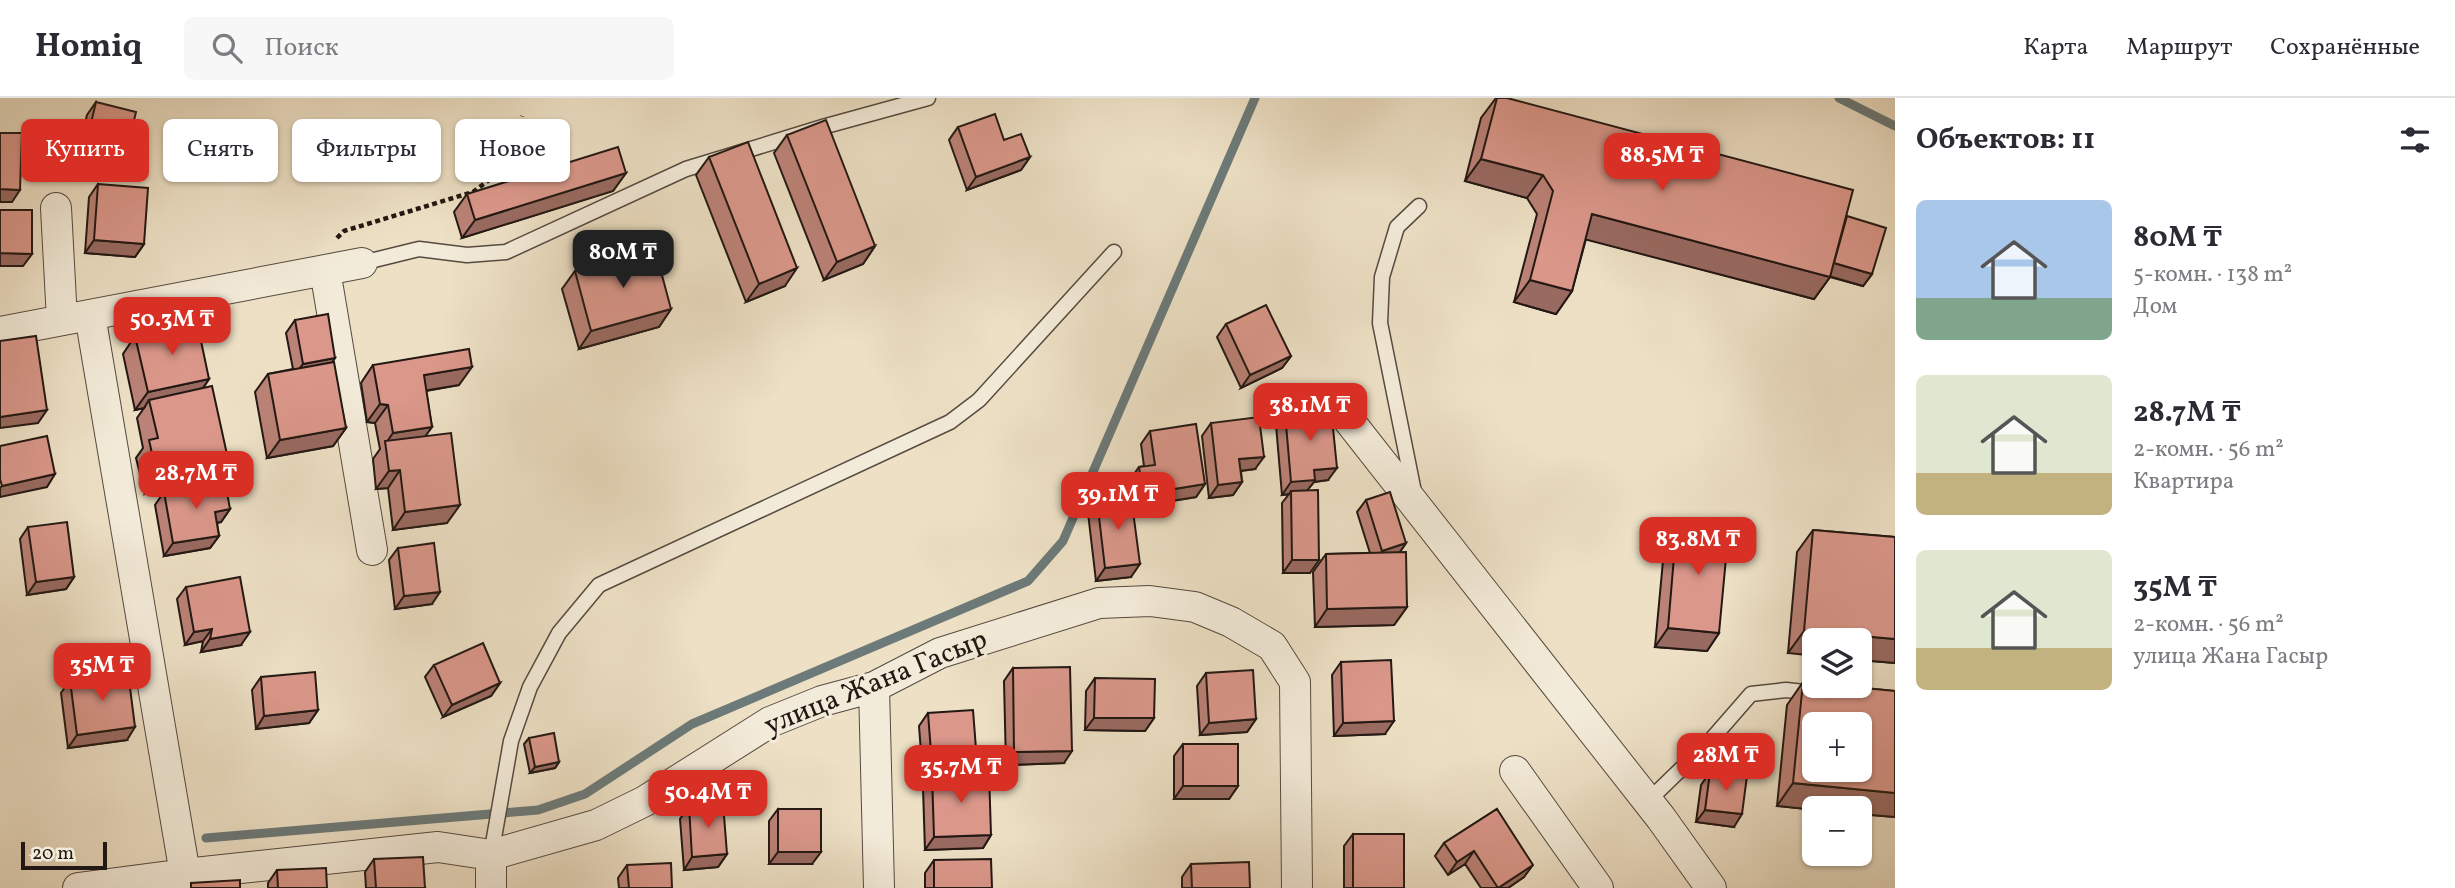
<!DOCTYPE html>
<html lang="ru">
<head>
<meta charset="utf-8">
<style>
  :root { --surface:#fff; --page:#f7f7f7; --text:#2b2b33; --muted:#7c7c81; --line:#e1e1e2; --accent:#d93025 }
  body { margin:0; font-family:Vollkorn,serif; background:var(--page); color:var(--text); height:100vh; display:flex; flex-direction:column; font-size:26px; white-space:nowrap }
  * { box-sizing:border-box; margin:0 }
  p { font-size:23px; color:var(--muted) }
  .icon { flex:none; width:38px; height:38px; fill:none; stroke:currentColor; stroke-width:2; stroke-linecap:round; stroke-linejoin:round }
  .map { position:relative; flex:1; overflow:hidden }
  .details { display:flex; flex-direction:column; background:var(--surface); width:560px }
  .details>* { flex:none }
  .hud { position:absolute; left:21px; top:21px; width:665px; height:63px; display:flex; gap:14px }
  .controls { position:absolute; left:1802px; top:530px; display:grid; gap:14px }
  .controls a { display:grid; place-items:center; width:70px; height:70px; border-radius:10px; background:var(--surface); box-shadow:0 2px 5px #0004; font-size:35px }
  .scale { position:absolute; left:21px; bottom:18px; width:86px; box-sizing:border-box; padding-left:7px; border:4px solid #231813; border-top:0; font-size:19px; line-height:24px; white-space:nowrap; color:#231813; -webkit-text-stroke:5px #f3ebd9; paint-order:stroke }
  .price { position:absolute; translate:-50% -60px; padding:0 16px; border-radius:14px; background:var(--accent); color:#fff; font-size:23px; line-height:46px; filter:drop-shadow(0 2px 4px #0008) }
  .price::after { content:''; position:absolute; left:50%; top:42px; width:21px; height:16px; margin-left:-10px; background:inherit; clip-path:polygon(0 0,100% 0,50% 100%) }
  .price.selected { background:#222; color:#fff }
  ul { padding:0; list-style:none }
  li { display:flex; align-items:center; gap:21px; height:175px; padding:0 21px }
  li span { display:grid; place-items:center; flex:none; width:196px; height:140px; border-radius:10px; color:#555 }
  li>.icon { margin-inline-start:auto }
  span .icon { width:84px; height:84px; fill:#fffc; stroke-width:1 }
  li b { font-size:30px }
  h2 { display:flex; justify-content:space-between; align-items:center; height:84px; padding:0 21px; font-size:30px }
  .pill { padding:0 24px; border-radius:10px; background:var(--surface); box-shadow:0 2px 5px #0004; font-size:24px; line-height:63px }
  .pill.selected { background:var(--accent); color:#fff }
  header { display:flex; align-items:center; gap:42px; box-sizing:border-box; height:98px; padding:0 35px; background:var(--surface); border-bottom:2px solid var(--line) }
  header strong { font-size:33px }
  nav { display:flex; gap:38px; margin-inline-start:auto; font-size:24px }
  .search { width:490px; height:63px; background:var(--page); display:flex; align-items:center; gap:18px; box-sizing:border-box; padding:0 24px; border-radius:10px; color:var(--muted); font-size:26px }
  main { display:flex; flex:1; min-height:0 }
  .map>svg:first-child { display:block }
</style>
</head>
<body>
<header>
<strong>Homiq</strong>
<div class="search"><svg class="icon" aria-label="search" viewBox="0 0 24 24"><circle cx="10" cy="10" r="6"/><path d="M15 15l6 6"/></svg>Поиск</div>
<nav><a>Карта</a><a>Маршрут</a><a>Сохранённые</a></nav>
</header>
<main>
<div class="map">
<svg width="1895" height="790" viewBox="0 0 1895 790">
  <rect width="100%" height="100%" fill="#ede0c5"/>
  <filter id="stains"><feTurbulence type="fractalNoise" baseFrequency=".00286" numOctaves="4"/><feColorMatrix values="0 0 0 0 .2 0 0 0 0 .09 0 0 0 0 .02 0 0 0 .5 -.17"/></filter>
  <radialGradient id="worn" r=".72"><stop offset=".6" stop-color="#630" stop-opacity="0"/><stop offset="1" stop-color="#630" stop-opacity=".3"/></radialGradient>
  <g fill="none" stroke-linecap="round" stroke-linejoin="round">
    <path stroke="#6c7a79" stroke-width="9" d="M1839 0 1895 28
      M206 740 538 712 585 696 692 626 1028 483 1063 443 1255 0"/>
    <g stroke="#564a40" stroke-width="17">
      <path id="service" d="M362 165 419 151 467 157 506 154 686 71 826 28 928 0
        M1414 394 1380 225 1382 179 1397 129 1419 108
        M1648 703 1710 643 1751 596 1786 592 1813 595
        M491 757 511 643 530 589 559 535 599 487 950 324 979 302 1114 154"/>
    </g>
    <g stroke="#564a40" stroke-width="32">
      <path id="minor" d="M56 110 62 222
        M325 172 372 452
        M90 217 185 776
        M0 234 362 165
        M1332 301 1661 720 1711 790
        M874 589 879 790
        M1515 673 1598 790
        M78 790 185 776 438 749 491 757 596 727 645 703 770 624 822 603 874 589 940 555 1099 505 1150 503 1195 509 1231 524 1272 548 1295 584 1297 790
        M491 790V757"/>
    </g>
    <path stroke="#231813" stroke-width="4.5" stroke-dasharray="5 3.5" stroke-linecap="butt" d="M337 140 344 133 473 94 501 73 522 18"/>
    <use href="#service" stroke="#f3ebd9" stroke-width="14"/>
    <use href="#minor" stroke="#f3ebd9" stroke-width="30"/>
  </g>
  <path fill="#bb8277" stroke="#231813" stroke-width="2" d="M1496 0H1507L1845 122 1847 118 1872 176 1863 188 1830 179 1814 201 1586 141 1572 193 1556 216 1514 204 1537 116 1527 100 1465 83 1481 20Z
    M96 4 117 68 77 59 87 17Z
    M958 29 1004 42 1030 59 1021 72 967 92 949 42Z
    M787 37 875 148 863 166 824 182 774 55Z
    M709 59 785 188 746 204 696 77Z
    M626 75 613 93 462 140 454 114 467 96Z
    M98 86 144 146 135 159 85 155 89 99Z
    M575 173 671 211 659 229 579 251 562 191Z
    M295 222 335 260 332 264 346 330 333 348 267 360 255 294 268 276 293 271 286 235Z
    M1226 226 1291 258 1282 270 1241 290 1217 239Z
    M135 238 209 281 203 290 215 379 145 396 136 360 143 350 137 320 144 310 135 312 123 256Z
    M373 267 459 287 426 293 432 329 425 338 447 425 393 432 388 390 376 391 373 361 380 351 375 325 367 324 361 285Z
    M1285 315 1328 382 1314 384 1307 392 1310 475H1283L1282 405 1289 396 1282 397 1276 327Z
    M1211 325 1255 371 1241 373 1242 384 1233 397 1209 400 1202 338Z
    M1150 333 1205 386 1196 399 1134 409 1130 382 1139 369 1144 368 1141 346Z
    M164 394 230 411 221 424 217 425 219 438 210 450 164 458 155 407Z
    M1097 402 1131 479 1096 483 1088 415Z
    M1366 402 1406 445 1400 454 1407 509 1394 527 1315 529 1313 474 1326 456 1370 455 1357 414Z
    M1677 423 1719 535 1707 553 1655 549 1665 441Z
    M28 429 74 479 66 491 27 497 20 441Z
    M1813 432 1895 439V565L1860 562V542L1788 555 1797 454Z
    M398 450 432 506 395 511 389 462Z
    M186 489 241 547 201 554 203 543 185 547 177 501Z
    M1341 564 1385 636 1334 638 1332 577Z
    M434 567 500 585 491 598 443 619 425 579Z
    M1013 570 1064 665 1006 667 1004 583Z
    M1206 575 1256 621 1247 634 1200 637 1197 588Z
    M261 579 318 612 309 625 256 631 252 592Z
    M1095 580 1154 620 1145 633 1085 632 1086 593Z
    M70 582 127 642 68 650 61 595Z
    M1803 584 1895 593V719L1860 716V710H1815V712L1777 708 1787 607Z
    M928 615 976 651 967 664 922 667 919 628Z
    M529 640 559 664 555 670 530 675 524 646Z
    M1183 646 1238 688 1229 701H1174V658Z
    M1710 674 1734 729 1696 724 1701 687Z
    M932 677 991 737 983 750 925 752 923 690Z
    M689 708 727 756 718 769 684 772 680 721Z
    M778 711 812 766H769V723Z
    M1497 711 1524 779 1508 790H1481L1465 766 1448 777 1435 758 1444 745Z
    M1353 736 1404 790H1344V748Z
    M374 761 425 790H366L365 774Z
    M934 762 992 790H925V775Z
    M1191 766 1250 790H1182V779Z
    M627 767 672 790H619L618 780Z
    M277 772 327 790H268V785Z"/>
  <path fill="#996a61" stroke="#231813" stroke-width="2" d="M86 46 126 56 117 68 77 59Z
    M1030 59 1021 72 967 92 976 79Z
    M1481 61 1543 77 1527 100 1465 83Z
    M626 75 613 93 462 140 475 122Z
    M0 91 20 92 12 104H0Z
    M1592 116 1830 179 1814 201 1576 139Z
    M94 142 144 146 135 159 85 155Z
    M875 148 863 166 824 182 837 164Z
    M0 155 32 156 23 168H0Z
    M1834 165 1872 176 1863 188 1825 177Z
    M797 170 785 188 746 204 759 186Z
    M1530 182 1572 193 1556 216 1514 204Z
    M671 211 659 229 579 251 591 233Z
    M1291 258 1282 270 1241 290 1250 277Z
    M335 260 327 272 294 278 303 266Z
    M472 269 459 287 411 295 424 277Z
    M209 281 197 299 149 302 144 310 135 312 148 294Z
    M380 306 388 307 375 325 367 324Z
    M47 312 38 325 0 330V319Z
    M432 329 419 347 386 345 393 335Z
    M346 330 333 348 267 360 280 342Z
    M1264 359 1255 371 1231 374 1239 361Z
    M228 361 215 379 145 396 157 378Z
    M1337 370 1328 382 1314 384 1306 394 1291 393 1289 396 1282 397 1291 384 1314 372Z
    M400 372 388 390 376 391 389 373Z
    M55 376 47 389 0 399V390L2 388Z
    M1242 384 1233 397 1209 400 1218 387Z
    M1205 386 1196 399 1134 409 1143 396Z
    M460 407 447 425 393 432 405 414Z
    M230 411 221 424 206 426 215 414Z
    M219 438 210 450 164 458 173 445Z
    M1406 445 1397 458 1373 465 1382 453Z
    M1292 462H1319L1310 475H1283Z
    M1140 466 1131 479 1096 483 1105 470Z
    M74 479 66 491 27 497 36 484Z
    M440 494 432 506 395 511 404 498Z
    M1407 509 1394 527 1315 529 1327 511Z
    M1668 530 1719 535 1707 553 1655 549Z
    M212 531 203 543 185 547 194 534Z
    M1804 533 1895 541V565L1860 562V542H1815V558L1788 555Z
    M250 534 241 547 201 554 210 541Z
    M500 585 491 598 443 619 452 607Z
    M318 612 309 625 256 631 264 618Z
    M1094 620H1154L1145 633 1085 632Z
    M1256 621 1247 634 1200 637 1209 625Z
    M1394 623 1385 636 1334 638 1343 625Z
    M135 629 127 642 68 650 77 637Z
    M976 651 967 664 922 667 931 654Z
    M1072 653 1064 665 1006 667 1014 654Z
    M559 664 555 670 530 675 535 669Z
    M1793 685 1895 695V719L1860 716V710H1815V712L1777 708Z
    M1183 688H1238L1229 701H1174Z
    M1705 712 1742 716 1734 729 1696 724Z
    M991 737 983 750 925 752 934 739Z
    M1474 753 1465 766 1448 777 1457 764Z
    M778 754H821L812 766H769Z
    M727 756 718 769 684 772 692 759Z
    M1533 767 1524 779 1508 790H1498Z"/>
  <path fill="#da978a" stroke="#231813" stroke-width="2" fill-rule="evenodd" d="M1497 0H1507L1853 92 1830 179 1592 116 1572 193 1530 182 1553 93 1543 77 1481 61Z
    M96 4 136 14 126 56 86 46Z
    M995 16 1004 42 1021 36 1030 59 976 79 958 29Z
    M826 22 875 148 837 164 787 37Z
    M0 35H22L20 92 0 91Z
    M748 44 797 170 759 186 709 59Z
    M618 49 626 75 475 122 467 96Z
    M98 86 148 90 144 146 94 142Z
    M0 112H32V156L0 155Z
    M1847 118 1886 130 1872 176 1834 165Z
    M655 151 671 211 591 233 575 173Z
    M1266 207 1291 258 1250 277 1226 226Z
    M328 216 335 260 303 266 295 222Z
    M197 224 209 281 148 294 135 238Z
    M36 238 47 312 0 319V243Z
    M469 251 472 269 424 277 432 329 393 335 388 307 380 306 373 267Z
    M334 264 346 330 280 342 268 276Z
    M212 288 228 361 157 378 149 342 158 340 149 302Z
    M1331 310 1337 370 1314 372 1315 382 1291 384 1285 315Z
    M1259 319 1264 359 1239 361 1242 384 1218 387 1211 325Z
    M1196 326 1205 386 1143 396 1139 369 1155 367 1150 333Z
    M451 335 460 407 405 414 400 372 389 373 385 343Z
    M47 338 55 376 2 388 0 381V348Z
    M225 383 230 411 215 414 219 438 173 445 164 394Z
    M1318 392 1319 462H1292L1291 393Z
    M1390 394 1406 445 1382 453 1366 402Z
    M1131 398 1140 466 1105 470 1097 402Z
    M1677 423 1729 428 1719 535 1668 530Z
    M67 424 74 479 36 484 28 429Z
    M1813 432 1895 439V541L1804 533Z
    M434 445 440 494 404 498 398 450Z
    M1406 454 1407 509 1327 511 1326 456Z
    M240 479 250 534 210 541 212 531 194 534 186 489Z
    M483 545 500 585 452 607 434 567Z
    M1391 562 1394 623 1343 625 1341 564Z
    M1070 569 1072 653 1014 654 1013 570Z
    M1253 572 1256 621 1209 625 1206 575Z
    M128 574 135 629 77 637 70 582Z
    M315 574 318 612 264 618 261 579Z
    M1095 580 1155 581 1154 620H1094Z
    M1803 584 1815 585V588H1843L1895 593V695L1793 685ZM1815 626H1860V672H1815Z
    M973 612 976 651 931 654 928 615Z
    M554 635 559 664 535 669 529 640Z
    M1183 646H1238V688H1183Z
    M1710 674 1747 678 1742 716 1705 712Z
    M989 675 991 737 934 739 932 677Z
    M723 705 727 756 692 759 689 708Z
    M778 711H821V754H778Z
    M1497 711 1533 767 1498 790 1474 753 1457 764 1444 745Z
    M1353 736H1404V790H1353Z
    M423 759 425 790H376L374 761Z
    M991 761 992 790H934V762Z
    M1249 764 1250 790H1192L1191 766Z
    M671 765 672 790H629L627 767Z
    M326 770 327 790H278L277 772Z
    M240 782V790H191V785Z"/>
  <g text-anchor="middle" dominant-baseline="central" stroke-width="6" stroke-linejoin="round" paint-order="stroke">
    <g font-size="28" fill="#231813" stroke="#f3ebd9">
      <text transform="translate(876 585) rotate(-22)">улица Жана Гасыр</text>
    </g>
  </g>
  <rect width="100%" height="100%" filter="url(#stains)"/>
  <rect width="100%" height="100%" fill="url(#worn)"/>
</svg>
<div class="controls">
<a><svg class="icon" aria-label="layers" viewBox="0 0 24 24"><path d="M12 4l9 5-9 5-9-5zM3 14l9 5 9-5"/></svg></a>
<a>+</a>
<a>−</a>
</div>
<div class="scale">20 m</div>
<b class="price" style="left:1662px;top:95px">88.5M ₸</b>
<b class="price selected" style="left:623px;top:192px">80M ₸</b>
<b class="price" style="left:172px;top:259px">50.3M ₸</b>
<b class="price" style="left:1310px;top:345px">38.1M ₸</b>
<b class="price" style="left:196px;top:413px">28.7M ₸</b>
<b class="price" style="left:1118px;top:434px">39.1M ₸</b>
<b class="price" style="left:1698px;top:479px">83.8M ₸</b>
<b class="price" style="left:102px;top:605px">35M ₸</b>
<b class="price" style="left:1726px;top:695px">28M ₸</b>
<b class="price" style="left:961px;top:707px">35.7M ₸</b>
<b class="price" style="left:708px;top:732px">50.4M ₸</b>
<div class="hud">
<a class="pill selected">Купить</a>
<a class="pill">Снять</a>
<a class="pill">Фильтры</a>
<a class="pill">Новое</a>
</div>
</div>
<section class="details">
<h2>Объектов: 11<svg class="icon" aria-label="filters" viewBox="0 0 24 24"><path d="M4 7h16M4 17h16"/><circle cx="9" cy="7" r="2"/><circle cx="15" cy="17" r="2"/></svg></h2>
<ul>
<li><span style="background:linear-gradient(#a9c7e8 70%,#7fa58c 0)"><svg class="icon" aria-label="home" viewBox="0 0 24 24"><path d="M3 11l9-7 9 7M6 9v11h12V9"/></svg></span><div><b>80M ₸</b><p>5-комн. · 138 m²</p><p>Дом</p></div></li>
<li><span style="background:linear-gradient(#dfe7d0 70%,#c2b280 0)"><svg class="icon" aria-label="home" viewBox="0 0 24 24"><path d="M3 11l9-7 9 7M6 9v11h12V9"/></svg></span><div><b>28.7M ₸</b><p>2-комн. · 56 m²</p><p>Квартира</p></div></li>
<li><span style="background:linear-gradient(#dfe7d0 70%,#c2b280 0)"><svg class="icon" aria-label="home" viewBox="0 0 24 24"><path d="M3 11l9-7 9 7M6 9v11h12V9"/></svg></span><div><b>35M ₸</b><p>2-комн. · 56 m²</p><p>улица Жана Гасыр</p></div></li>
</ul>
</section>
</main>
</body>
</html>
